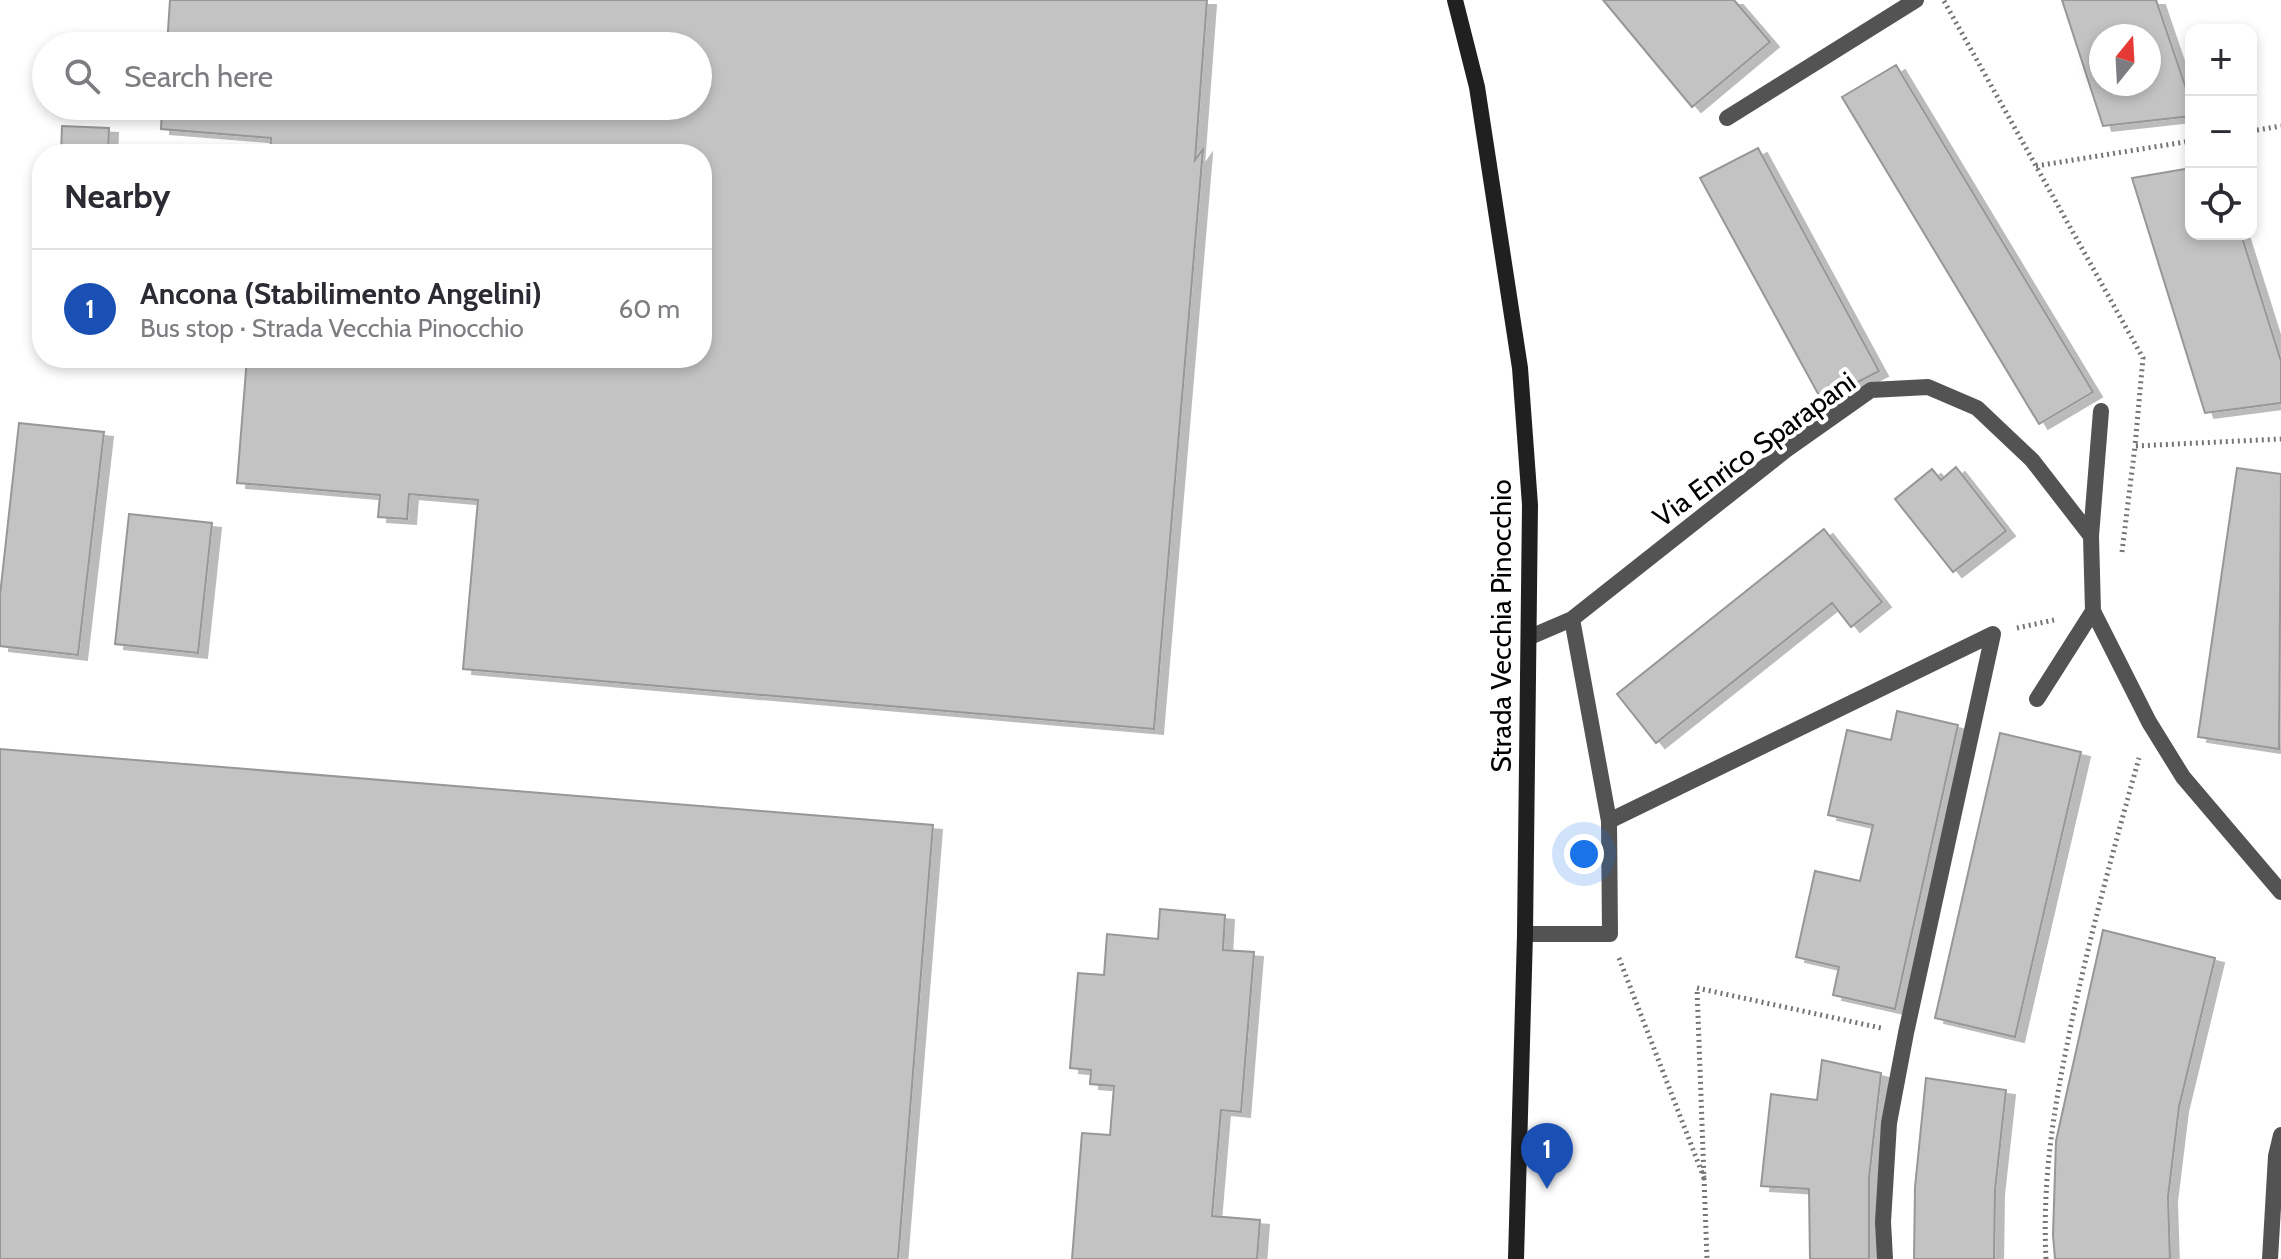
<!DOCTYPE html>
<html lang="en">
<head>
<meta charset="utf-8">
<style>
  :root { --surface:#fff; --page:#f7f7f7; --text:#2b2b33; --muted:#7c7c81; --line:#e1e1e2; --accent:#111827 }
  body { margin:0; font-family:Cabin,sans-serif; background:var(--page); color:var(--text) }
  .controls { position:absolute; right:24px; top:24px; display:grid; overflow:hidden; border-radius:16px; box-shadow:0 4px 12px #0003 }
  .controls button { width:72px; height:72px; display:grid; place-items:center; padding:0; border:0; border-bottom:2px solid var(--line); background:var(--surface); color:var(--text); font:40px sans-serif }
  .compass { position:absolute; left:2089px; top:24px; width:72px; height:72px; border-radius:50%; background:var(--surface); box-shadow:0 4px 12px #0003; rotate:18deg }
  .you { position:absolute; left:1584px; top:854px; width:28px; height:28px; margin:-20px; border:6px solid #fff; border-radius:50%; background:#1a73e8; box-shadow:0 0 0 12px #1a73e833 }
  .badge { display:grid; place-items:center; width:52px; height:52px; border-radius:50%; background:var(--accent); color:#fff; font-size:26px; font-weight:700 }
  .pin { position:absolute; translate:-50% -66px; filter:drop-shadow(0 2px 4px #0008) }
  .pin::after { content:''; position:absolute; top:42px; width:28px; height:24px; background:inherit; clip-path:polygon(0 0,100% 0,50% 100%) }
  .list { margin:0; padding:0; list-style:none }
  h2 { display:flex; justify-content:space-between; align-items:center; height:104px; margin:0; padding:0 32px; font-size:34px }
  h2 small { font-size:26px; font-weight:400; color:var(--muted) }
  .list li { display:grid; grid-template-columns:52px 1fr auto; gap:24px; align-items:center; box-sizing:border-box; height:120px; padding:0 32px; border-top:2px solid var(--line) }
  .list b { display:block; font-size:30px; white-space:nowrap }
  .list p { margin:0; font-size:26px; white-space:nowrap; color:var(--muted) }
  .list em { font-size:26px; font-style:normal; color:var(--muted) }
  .icon { flex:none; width:44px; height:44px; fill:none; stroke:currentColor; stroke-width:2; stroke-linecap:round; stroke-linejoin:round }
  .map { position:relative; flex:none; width:2281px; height:1259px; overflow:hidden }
  .search { position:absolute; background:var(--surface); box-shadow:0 4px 12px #0003; left:32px; top:32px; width:680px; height:88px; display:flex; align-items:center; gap:20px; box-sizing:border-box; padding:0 28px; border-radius:44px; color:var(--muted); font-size:30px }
  .panel { position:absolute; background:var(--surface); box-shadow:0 4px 12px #0003; left:32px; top:144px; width:680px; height:224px; border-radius:32px }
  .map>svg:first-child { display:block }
</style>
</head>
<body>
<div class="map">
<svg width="2281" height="1259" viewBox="0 0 2281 1259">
  <defs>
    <filter id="shadow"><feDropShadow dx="9" dy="5" stdDeviation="0" flood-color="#0004"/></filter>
  </defs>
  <rect width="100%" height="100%" fill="#fff"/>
  <path fill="#c3c3c3" stroke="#979797" stroke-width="2" fill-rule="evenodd" filter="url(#shadow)" d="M 170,0 L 1207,0 L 1195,160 L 1203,149 L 1154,729 L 463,669 L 478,500 L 409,494 L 407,519 L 378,517 L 380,495 L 237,483 L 247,358 L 702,358 L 702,154 L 270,154 L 271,138 L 161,129 L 162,106 L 698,106 L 698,46 L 167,46 Z
    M 1603,0 L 1734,0 L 1770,42 L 1692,107 Z
    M 2062,0 L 2156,0 L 2191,103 L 2191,116 L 2103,126 ZM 2101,36 L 2149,36 L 2149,84 L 2101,84 Z
    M 1896,65 L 2093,392 L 2039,424 L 1842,97 Z
    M 62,126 L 109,128 L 108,154 L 61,154 Z
    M 1758,148 L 1879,371 L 1822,401 L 1700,178 Z
    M 2191,168 L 2191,234 L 2241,234 L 2281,361 L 2281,403 L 2205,413 L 2132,178 Z
    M 19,423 L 104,432 L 78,655 L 0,646 L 0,595 Z
    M 1956,467 L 2006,531 L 1953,572 L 1895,499 L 1932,469 L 1941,480 Z
    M 2237,468 L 2281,474 L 2279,749 L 2198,737 Z
    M 129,514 L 212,523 L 198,653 L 115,644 Z
    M 1824,529 L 1882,602 L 1851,627 L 1832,603 L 1656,743 L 1617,694 Z
    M 1897,711 L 1958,725 L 1895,1009 L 1833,995 L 1839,967 L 1796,957 L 1815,871 L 1860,881 L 1873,825 L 1828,815 L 1847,730 L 1891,740 Z
    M 2000,733 L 2081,752 L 2015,1037 L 1935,1018 Z
    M 0,749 L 933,825 L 898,1259 L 0,1259 Z
    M 1160,909 L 1225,915 L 1223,950 L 1254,952 L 1241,1112 L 1221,1110 L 1212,1216 L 1260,1220 L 1257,1259 L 1072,1259 L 1082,1133 L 1110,1135 L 1114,1086 L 1090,1084 L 1091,1070 L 1070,1068 L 1078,973 L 1104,975 L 1107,934 L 1158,939 Z
    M 2103,930 L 2215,958 L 2179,1107 L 2168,1197 L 2170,1259 L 2055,1259 L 2053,1235 L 2056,1141 Z
    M 1822,1060 L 1881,1073 L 1869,1178 L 1869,1259 L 1810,1259 L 1809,1189 L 1761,1186 L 1771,1094 L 1817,1100 Z
    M 1926,1078 L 2006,1090 L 1995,1190 L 1994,1259 L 1914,1259 L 1915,1187 Z"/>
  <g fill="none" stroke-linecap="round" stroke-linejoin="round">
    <path stroke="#757575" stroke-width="5" stroke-dasharray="2 4" stroke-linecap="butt" d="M 1944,1 L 2143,358 L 2135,446 L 2281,439
      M 2251,131 L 2281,126
      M 2036,166 L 2191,141
      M 2122,552 L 2135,446
      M 2017,628 L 2054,620
      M 1619,958 L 1704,1178 L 1697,988 L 1881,1028
      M 1704,1178 L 1707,1259
      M 2046,1259 C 2042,1178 2054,1108 2070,1030 C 2089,938 2114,848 2139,758"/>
    <path stroke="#535353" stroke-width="16" d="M 1727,118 L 1916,0
      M 2091,536 L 2101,411
      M 1572,619 L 1609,821
      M 1530,637 L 1572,619 L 1786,450 L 1871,390 L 1928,387 L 1977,408 L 2032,460 L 2091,536 L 2093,611 L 2149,722 L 2183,777 L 2281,892
      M 2037,699 L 2093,611
      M 1525,934 L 1610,934 L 1609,821 L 1993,634 L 1906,1033 L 1889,1123 L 1883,1222 L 1885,1259"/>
    <path stroke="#535353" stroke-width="16" d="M 2270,1259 L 2276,1156 L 2281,1135"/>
    <path stroke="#202020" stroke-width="16" d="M 1455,0 L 1477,87 L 1520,368 L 1530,505 L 1525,934 L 1516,1259"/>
  </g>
  <g text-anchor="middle" stroke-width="8" stroke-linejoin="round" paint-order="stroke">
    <g font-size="28" fill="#000" stroke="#fff">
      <text transform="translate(1754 449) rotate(-36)" y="10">Via Enrico Sparapani</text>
      <text transform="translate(1501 626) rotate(-90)" y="10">Strada Vecchia Pinocchio</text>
    </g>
  </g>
</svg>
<div class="controls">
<button>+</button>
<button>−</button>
<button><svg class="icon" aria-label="locate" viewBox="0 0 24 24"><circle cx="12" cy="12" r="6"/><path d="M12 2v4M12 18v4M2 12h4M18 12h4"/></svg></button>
</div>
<svg class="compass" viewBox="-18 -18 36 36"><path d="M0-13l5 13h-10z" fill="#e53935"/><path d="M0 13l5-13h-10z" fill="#7c7c81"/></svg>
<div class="you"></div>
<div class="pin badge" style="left:1547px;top:1189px;background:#1a4fb4">1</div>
<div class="search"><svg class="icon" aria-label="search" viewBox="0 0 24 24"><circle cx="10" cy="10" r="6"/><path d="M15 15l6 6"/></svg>Search here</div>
<section class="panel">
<h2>Nearby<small></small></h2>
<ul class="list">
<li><span class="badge" style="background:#1a4fb4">1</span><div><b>Ancona (Stabilimento Angelini)</b><p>Bus stop · Strada Vecchia Pinocchio</p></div><em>60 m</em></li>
</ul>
</section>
</div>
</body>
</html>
